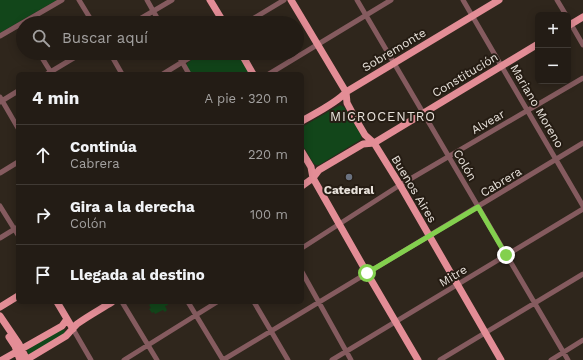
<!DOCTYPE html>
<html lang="es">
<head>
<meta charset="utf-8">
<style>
  :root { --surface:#231c15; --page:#2f2922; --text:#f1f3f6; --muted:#a3a1a0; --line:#403a34 }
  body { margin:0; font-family:"Work Sans",sans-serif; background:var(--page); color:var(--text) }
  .controls { position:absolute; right:12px; top:12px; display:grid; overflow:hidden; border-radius:6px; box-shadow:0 2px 10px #0003 }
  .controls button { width:36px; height:36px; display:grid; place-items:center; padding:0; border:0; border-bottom:1px solid var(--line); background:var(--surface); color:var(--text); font:20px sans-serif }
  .stop { position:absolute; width:12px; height:12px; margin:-9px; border:3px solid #83d04e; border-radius:50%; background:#fff }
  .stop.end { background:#83d04e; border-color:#fff; box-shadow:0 1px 4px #0008 }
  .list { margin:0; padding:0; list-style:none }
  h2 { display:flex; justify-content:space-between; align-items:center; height:52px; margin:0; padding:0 16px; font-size:17px }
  h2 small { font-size:13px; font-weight:400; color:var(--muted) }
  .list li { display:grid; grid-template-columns:26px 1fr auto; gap:12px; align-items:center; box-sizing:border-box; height:60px; padding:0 16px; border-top:1px solid var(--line) }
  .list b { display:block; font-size:15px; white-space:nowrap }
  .list p { margin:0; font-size:13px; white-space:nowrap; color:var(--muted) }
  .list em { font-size:13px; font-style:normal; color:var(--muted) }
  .icon { flex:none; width:22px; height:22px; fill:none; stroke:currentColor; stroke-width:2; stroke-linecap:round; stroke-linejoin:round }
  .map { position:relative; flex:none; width:583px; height:360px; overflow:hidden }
  .search { position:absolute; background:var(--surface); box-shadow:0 2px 10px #0003; left:16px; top:16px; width:288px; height:44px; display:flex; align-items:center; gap:10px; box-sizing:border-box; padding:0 14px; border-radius:22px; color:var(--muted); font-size:15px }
  .panel { position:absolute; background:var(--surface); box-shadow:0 2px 10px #0003; left:16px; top:72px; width:288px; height:232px; border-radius:6px }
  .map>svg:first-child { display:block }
</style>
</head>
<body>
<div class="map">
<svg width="583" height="360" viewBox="0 0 583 360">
  <rect width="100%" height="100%" fill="#2f261c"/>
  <path fill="#12461a" d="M 0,0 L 57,0 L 0,33 Z
    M 202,53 L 238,53 L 250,74 L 191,74 L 187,67 L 187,63 Z
    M 340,105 L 344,107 L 361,135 L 361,138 L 360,140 L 319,165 L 316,165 L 314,164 L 302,144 L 302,127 Z
    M 153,302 L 167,302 L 168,305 L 165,306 L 167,310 L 165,312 L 163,310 L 155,314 L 154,312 L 152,313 L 149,309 L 151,308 L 149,305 Z
    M 63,328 L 66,333 L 29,356 L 27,350 Z"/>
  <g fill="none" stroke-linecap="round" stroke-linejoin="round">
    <path stroke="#855b5f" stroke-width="5" d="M 79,0 L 93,23
      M 147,0 L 160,23
      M 357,0 L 568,360
      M 463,0 L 583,206
      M 557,0 L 566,15
      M 568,19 L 583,45
      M 133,23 L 172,0
      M 246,23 L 284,0
      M 0,36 L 62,0
      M 39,53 L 52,74
      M 110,53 L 122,74
      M 177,53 L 189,74
      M 47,74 L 82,53
      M 163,74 L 197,53
      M 269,74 L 391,0
      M 0,97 L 18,128
      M 0,102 L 18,91
      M 0,173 L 18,162
      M 0,206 L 18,235
      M 0,238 L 18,227
      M 302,248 L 400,185 L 583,78
      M 302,272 L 351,360
      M 122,302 L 157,360
      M 188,302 L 223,360 L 583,143
      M 254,302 L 288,360
      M 73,329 L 91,360
      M 124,360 L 217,302
      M 332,360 L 583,209
      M 440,360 L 583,274
      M 551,360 L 583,340"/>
    <path stroke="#e38d96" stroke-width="7" d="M 210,0 L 224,23
      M 291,0 L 346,92 L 347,103 L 355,118 L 365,135 L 374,143 L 400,185 L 501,360
      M 568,26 L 583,17
      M 241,53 L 253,74
      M 302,121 C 314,114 338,102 346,92 L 499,0
      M 302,152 L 311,167 L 313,178 L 367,273 L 418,360
      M 302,186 L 313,178 L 319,170 L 363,144 L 374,143 L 538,44
      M 57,302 L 73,329
      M 0,307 L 18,296
      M 0,316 L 19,344 L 27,360
      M 9,337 L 15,346 L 20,360
      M 2,360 L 62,326 L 67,319
      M 26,360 L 66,336 C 70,332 73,328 77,324 C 88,316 101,309 112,302"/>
  </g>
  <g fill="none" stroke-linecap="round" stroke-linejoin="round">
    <path stroke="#83d04e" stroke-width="5" d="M 367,273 L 478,207 L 506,255"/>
  </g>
  <circle fill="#6b7280" stroke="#251c13" stroke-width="1.5" cx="349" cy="177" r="4"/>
  <g text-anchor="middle" stroke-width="4" stroke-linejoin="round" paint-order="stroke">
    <g font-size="12" fill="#e8e2db" stroke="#251c13">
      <text transform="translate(394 50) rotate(-31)" y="4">Sobremonte</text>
      <text transform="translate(465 75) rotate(-31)" y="4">Constitución</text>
      <text transform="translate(537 106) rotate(60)" y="4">Mariano Moreno</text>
      <text transform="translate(488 122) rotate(-30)" y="4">Alvear</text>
      <text transform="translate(465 165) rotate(60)" y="4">Colón</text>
      <text transform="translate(501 182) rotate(-31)" y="4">Cabrera</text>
      <text transform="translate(414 189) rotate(59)" y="4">Buenos Aires</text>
      <text transform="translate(453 276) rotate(-31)" y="4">Mitre</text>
    </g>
    <g font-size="12" font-weight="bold" fill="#e8e2db" stroke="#251c13">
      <text x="349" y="194">Catedral</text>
    </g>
    <g font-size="13" letter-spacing="1" fill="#e8e2db" stroke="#251c13">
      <text x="383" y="121">MICROCENTRO</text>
    </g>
  </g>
</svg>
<div class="controls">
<button>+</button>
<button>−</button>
</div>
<div class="stop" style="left:367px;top:273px"></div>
<div class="stop end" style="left:506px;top:255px"></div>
<div class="search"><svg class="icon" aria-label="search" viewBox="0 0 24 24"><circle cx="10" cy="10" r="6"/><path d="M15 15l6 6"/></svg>Buscar aquí</div>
<section class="panel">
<h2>4 min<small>A pie · 320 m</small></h2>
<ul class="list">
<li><svg class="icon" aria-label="ahead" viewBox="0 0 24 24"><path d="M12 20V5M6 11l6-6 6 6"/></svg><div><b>Continúa</b><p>Cabrera</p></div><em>220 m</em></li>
<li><svg class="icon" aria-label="right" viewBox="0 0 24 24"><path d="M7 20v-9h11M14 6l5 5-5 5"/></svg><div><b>Gira a la derecha</b><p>Colón</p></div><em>100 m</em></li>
<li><svg class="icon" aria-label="arrive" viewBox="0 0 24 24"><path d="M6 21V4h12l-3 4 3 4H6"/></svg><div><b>Llegada al destino</b></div></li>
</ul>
</section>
</div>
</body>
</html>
